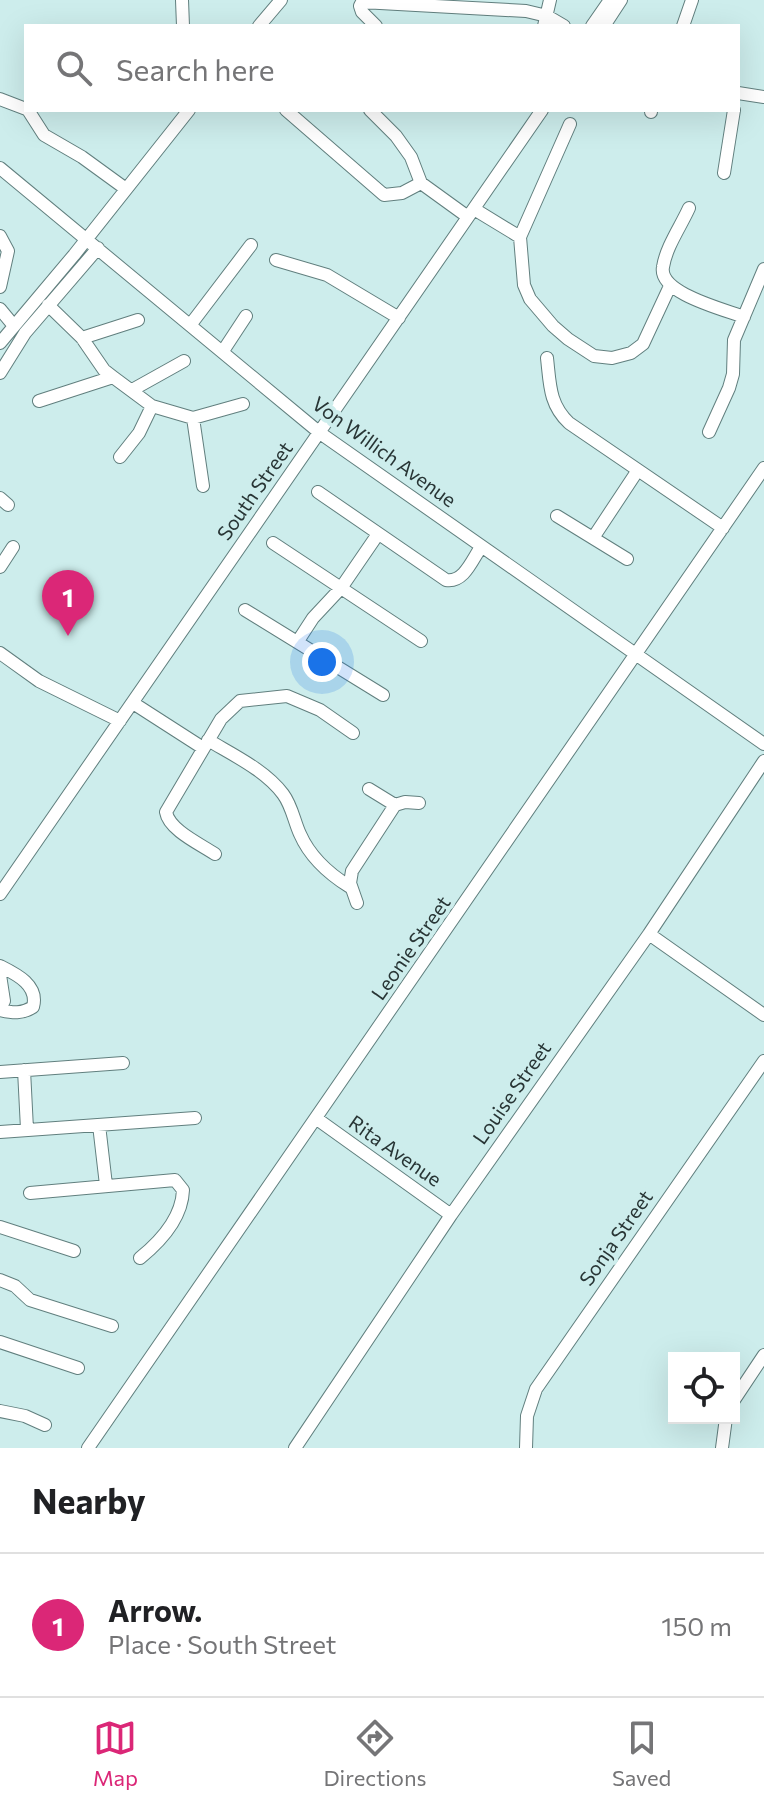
<!DOCTYPE html>
<html lang="en">
<head>
<meta charset="utf-8">
<style>
  :root { --surface:#fff; --page:#f6f6f6; --text:#202124; --muted:#757577; --line:#e0e0e0; --accent:#db2777 }
  body { margin:0; font-family:Commissioner,sans-serif; background:var(--page); color:var(--text) }
  .controls { position:absolute; right:24px; bottom:24px; display:grid; overflow:hidden; border-radius:0px; box-shadow:0 8px 32px #0002 }
  .controls button { width:72px; height:72px; display:grid; place-items:center; padding:0; border:0; border-bottom:2px solid var(--line); background:var(--surface); color:var(--text); font:40px sans-serif }
  .you { position:absolute; left:322px; top:662px; width:28px; height:28px; margin:-20px; border:6px solid #fff; border-radius:50%; background:#1a73e8; box-shadow:0 0 0 12px #1a73e833 }
  .badge { display:grid; place-items:center; width:52px; height:52px; border-radius:50%; background:var(--accent); color:#fff; font-size:26px; font-weight:700 }
  .pin { position:absolute; translate:-50% -66px; filter:drop-shadow(0 2px 4px #0008) }
  .pin::after { content:''; position:absolute; top:42px; width:28px; height:24px; background:inherit; clip-path:polygon(0 0,100% 0,50% 100%) }
  .list { margin:0; padding:0; list-style:none }
  h2 { display:flex; justify-content:space-between; align-items:center; height:104px; margin:0; padding:0 32px; font-size:34px }
  h2 small { font-size:26px; font-weight:400; color:var(--muted) }
  .list li { display:grid; grid-template-columns:52px 1fr auto; gap:24px; align-items:center; box-sizing:border-box; height:144px; padding:0 32px; border-top:2px solid var(--line) }
  .list b { display:block; font-size:30px; white-space:nowrap }
  .list p { margin:0; font-size:26px; white-space:nowrap; color:var(--muted) }
  .list em { font-size:26px; font-style:normal; color:var(--muted) }
  .icon { flex:none; width:44px; height:44px; fill:none; stroke:currentColor; stroke-width:2; stroke-linecap:round; stroke-linejoin:round }
  .map { position:relative; flex:none; width:764px; height:1448px; overflow:hidden }
  .search { position:absolute; background:var(--surface); box-shadow:0 8px 32px #0002; left:24px; right:24px; top:24px; height:88px; display:flex; align-items:center; gap:20px; box-sizing:border-box; padding:0 28px; border-radius:0px; color:var(--muted); font-size:30px }
  .sheet { height:248px; background:var(--surface) }
  nav { display:flex; justify-content:space-around; align-items:center; box-sizing:border-box; height:112px; border-top:2px solid var(--line); background:var(--surface); font-size:22px; color:var(--muted) }
  nav a { display:grid; justify-items:center; gap:4px }
  nav .on { color:var(--accent) }
  .map>svg:first-child { display:block }
</style>
</head>
<body>
<div class="map">
<svg width="764" height="1448" viewBox="0 0 764 1448">
  <rect width="100%" height="100%" fill="#cdedec"/>
  <g fill="none" stroke-linecap="round" stroke-linejoin="round">
    <g stroke="#617f7e" stroke-width="14">
      <path id="minor" d="M 182,0 L 183,26
        M 259,26 L 281,0
        M 376,26 L 362,12 L 360,6 L 362,2 L 526,11 L 547,16 L 564,26
        M 544,26 L 550,0
        M 592,26 L 610,0
        M 604,26 L 621,0
        M 683,26 L 692,0
        M 738,93 L 764,97
        M 0,99 L 26,109
        M 28,110 L 44,135 L 82,157 L 126,189
        M 286,110 L 384,195 L 402,193 L 421,183
        M 370,110 L 396,136 L 411,157 L 421,183 L 468,217
        M 651,112 L 651,110
        M 570,124 L 520,237 L 524,285 L 530,299 L 553,326 L 568,339 L 594,356 L 612,358 L 631,353 L 643,344 L 670,286
        M 0,168 L 320,433 L 764,744
        M 724,173 L 734,110
        M 689,208 C 681,226 666,247 663,267 C 658,293 723,309 744,317
        M 474,209 L 520,237
        M 0,236 L 8,251 L 0,287
        M 276,260 L 327,275 L 399,318
        M 48,305 L 82,338 L 104,370 L 113,377 L 152,406 L 193,418 L 203,486
        M 0,309 L 14,326
        M 191,324 L 251,245
        M 82,338 L 138,320
        M 0,343 L 74,255 L 189,110
        M 223,351 L 246,316
        M 547,358 C 550,384 549,404 569,423 L 723,528
        M 0,373 L 25,333 L 98,248
        M 132,390 L 184,361
        M 39,401 L 113,377
        M 193,418 L 243,404
        M 709,432 L 729,388 L 733,374 L 734,340 L 764,269
        M 120,457 L 139,433 L 152,406
        M 318,492 L 446,580 C 464,583 472,560 481,547
        M 0,498 L 8,505
        M 557,516 L 627,559
        M 593,538 L 638,470
        M 273,543 L 421,641
        M 0,567 L 13,547
        M 245,610 L 383,695
        M 298,641 L 313,618 L 341,588 L 378,534
        M 0,653 L 39,681 L 120,721
        M 133,703 L 203,748
        M 208,740 C 233,755 265,770 283,794 C 292,806 294,821 300,834 C 310,857 329,874 350,887
        M 369,789 L 395,805
        M 215,854 C 200,844 169,830 166,812 L 221,719 L 240,701 L 287,696 L 320,710 L 353,733
        M 0,894 L 542,110
        M 357,903 L 350,883 L 352,871 L 395,805 L 405,802 L 419,803
        M 649,934 L 764,1015
        M 0,966 C 16,974 39,985 33,1007 C 22,1014 13,1013 0,1010
        M 0,975 L 4,1001 L 0,1008
        M 24,1070 L 27,1129
        M 0,1072 L 123,1063
        M 317,1119 L 451,1215
        M 99,1125 L 106,1185
        M 0,1132 L 195,1118
        M 30,1193 L 175,1180 L 183,1190 C 182,1218 161,1241 140,1258
        M 0,1227 L 74,1251
        M 0,1280 L 15,1286 L 30,1300 L 112,1326
        M 0,1342 L 78,1368
        M 734,1400 L 764,1355
        M 0,1411 L 25,1416 L 45,1425
        M 88,1448 L 764,468
        M 295,1448 L 451,1215 L 649,934 L 764,761
        M 526,1448 L 527,1416 L 536,1389 L 764,1061
        M 722,1448 L 726,1418"/>
    </g>
    <use href="#minor" stroke="#fff" stroke-width="12"/>
  </g>
  <g text-anchor="middle" stroke-width="8" stroke-linejoin="round" paint-order="stroke">
    <g font-size="20" fill="#283535" stroke="#cdedec">
      <text transform="translate(384 452) rotate(36)" y="7">Von Willich Avenue</text>
      <text transform="translate(255 491) rotate(-55)" y="7">South Street</text>
      <text transform="translate(411 948) rotate(-55)" y="7">Leonie Street</text>
      <text transform="translate(512 1093) rotate(-55)" y="7">Louise Street</text>
      <text transform="translate(395 1151) rotate(35)" y="7">Rita Avenue</text>
      <text transform="translate(616 1238) rotate(-55)" y="7">Sonja Street</text>
    </g>
  </g>
</svg>
<div class="controls">
<button><svg class="icon" aria-label="locate" viewBox="0 0 24 24"><circle cx="12" cy="12" r="6"/><path d="M12 2v4M12 18v4M2 12h4M18 12h4"/></svg></button>
</div>
<div class="you"></div>
<div class="pin badge" style="left:68px;top:636px">1</div>
<div class="search"><svg class="icon" aria-label="search" viewBox="0 0 24 24"><circle cx="10" cy="10" r="6"/><path d="M15 15l6 6"/></svg>Search here</div>
</div>
<section class="sheet">
<h2>Nearby<small></small></h2>
<ul class="list">
<li><span class="badge">1</span><div><b>Arrow.</b><p>Place · South Street</p></div><em>150 m</em></li>
</ul>
</section>
<nav>
<a class="on"><svg class="icon" aria-label="map" viewBox="0 0 24 24"><path d="M3 6l6-2 6 2 6-2v14l-6 2-6-2-6 2zM9 4v14M15 6v14"/></svg>Map</a>
<a><svg class="icon" aria-label="directions" viewBox="0 0 24 24"><path d="M12 3l9 9-9 9-9-9zM9 14v-3h6M13 9l2 2-2 2"/></svg>Directions</a>
<a><svg class="icon" aria-label="saved" viewBox="0 0 24 24"><path d="M7 4h10v16l-5-4-5 4z"/></svg>Saved</a>
</nav>
</body>
</html>
